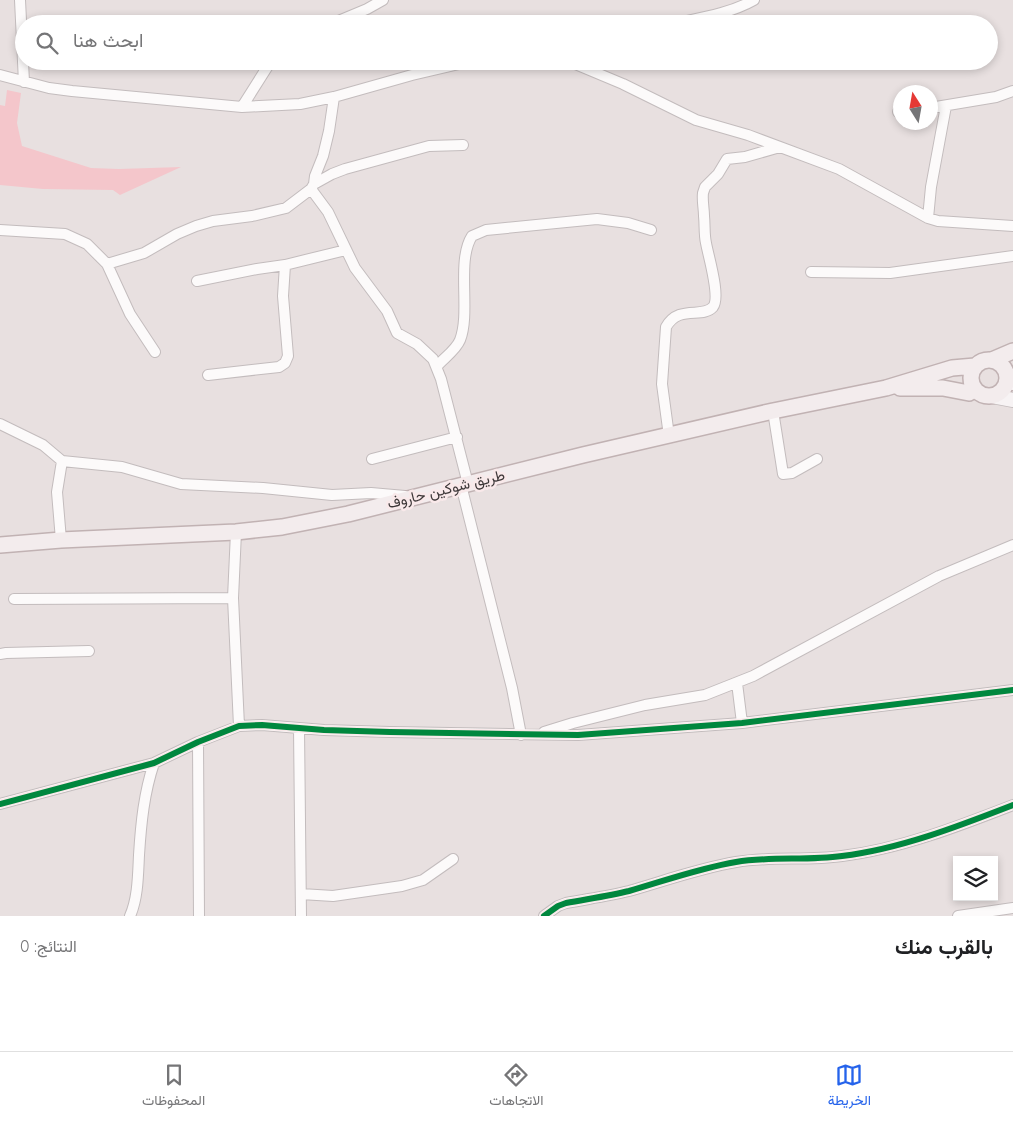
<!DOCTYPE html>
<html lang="ar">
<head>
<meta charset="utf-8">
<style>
  :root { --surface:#fff; --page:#f6f6f6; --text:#202124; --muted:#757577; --line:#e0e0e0; --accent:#2563eb }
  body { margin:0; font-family:Quicksand,Vazirmatn,sans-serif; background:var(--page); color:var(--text); direction:rtl }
  .controls { position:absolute; right:15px; bottom:15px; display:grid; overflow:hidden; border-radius:0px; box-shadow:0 2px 8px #0003 }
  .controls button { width:45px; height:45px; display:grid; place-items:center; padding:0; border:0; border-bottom:1px solid var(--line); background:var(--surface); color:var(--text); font:25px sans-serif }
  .compass { position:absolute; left:893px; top:85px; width:45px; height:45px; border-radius:50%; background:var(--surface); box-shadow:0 2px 8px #0003; rotate:349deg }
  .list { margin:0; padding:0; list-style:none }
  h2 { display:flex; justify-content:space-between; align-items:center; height:65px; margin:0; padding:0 20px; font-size:21px }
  h2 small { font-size:16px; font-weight:400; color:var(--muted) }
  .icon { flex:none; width:28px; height:28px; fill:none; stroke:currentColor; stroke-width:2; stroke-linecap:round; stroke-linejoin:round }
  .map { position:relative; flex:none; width:1013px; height:916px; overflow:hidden; direction:ltr }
  .search { position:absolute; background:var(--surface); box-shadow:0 2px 8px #0003; left:15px; right:15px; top:15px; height:55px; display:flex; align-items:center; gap:12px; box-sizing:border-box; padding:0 18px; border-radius:28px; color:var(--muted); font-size:19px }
  .sheet { height:135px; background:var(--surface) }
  nav { display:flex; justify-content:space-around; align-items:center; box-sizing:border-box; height:70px; border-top:1px solid var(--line); background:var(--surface); font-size:14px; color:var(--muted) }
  nav a { display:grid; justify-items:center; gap:2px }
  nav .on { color:var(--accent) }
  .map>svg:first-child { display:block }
</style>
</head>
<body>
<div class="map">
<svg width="1013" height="916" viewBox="0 0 1013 916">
  <rect width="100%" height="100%" fill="#e8e0e0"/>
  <path fill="#f4c6cb" d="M 7,90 L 21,93 L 17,123 L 22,146 L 91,168 L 119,169 L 181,167 L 120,195 L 113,190 L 43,189 L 0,185 L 0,105 L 5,106 Z"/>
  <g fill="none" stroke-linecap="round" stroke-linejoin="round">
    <g stroke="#c3bcbd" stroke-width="12">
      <path id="street" d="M 20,0 L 24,82
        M 331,24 L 367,9 L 383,0
        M 672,24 C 700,18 729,14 754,0
        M 568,61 L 623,84 L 696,120 L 748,135 L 839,169 L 928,218 L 938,221 L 1013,226
        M 0,75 L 49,88 L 72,91 L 242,107 L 300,104 L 334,97 L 412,75 L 472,61
        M 242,107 L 271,61
        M 930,108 L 996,97 L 1013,91
        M 898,112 L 900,112
        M 314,184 L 332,174 L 345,169 L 429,146 L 463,145
        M 311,189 L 328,212 L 355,268 L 387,311 L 397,333 L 417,344 L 433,359 L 441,379 L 468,484
        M 928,218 L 931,187 L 946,106
        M 0,230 L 65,234 L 87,244 L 107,264 L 144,253 L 177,234 L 196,226 L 213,221 L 252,216 L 286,208 L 311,189 L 314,184 L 315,176 L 323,156 L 329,131 L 334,97
        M 107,264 L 130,314 L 155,352
        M 811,272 L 890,273 L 1013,256
        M 197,281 L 257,269 L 285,265 L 346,250
        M 437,366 C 444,358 456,350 460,340 C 471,312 456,261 472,236 L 486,230 L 597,219 L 628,223 L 651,230
        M 208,375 L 279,367 L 285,363 L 288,356 L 283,296 L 285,265
        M 773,411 L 783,474 L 792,473 L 817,459
        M 0,424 L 43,445 L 62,461 L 57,492 L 61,540
        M 669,436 L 662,384 L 666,327 C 679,304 702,319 713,307 C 721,297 708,255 706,243 C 704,234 705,225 704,216 C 704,208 702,201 703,193 L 705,187 L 718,174 L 727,159 L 745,157 L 780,147
        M 372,459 L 457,437
        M 62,461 L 122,467 L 181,484 L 263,488 L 332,495 L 371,493 L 405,496
        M 461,485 L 512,688 L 521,735
        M 236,532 L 233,598 L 239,726
        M 14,599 L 233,598
        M 0,654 L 6,653 L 89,651
        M 737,683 L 742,723
        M 299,728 L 301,916
        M 544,732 L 573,723 L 645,705 L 705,695 L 753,676 L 939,576 L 1013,545
        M 198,742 L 199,916
        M 0,804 L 154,763 L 198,742 L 239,726 L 262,725 L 324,730 L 390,732 L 578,735 L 742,723 L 1013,690
        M 301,894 L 333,896 L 402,886 L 423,880 L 453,859
        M 130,916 C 138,898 138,875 139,855 C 141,823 144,793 154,763
        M 544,916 L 558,906 L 566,903 C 587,899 609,896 629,891 C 664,881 700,868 736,862 C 771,856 807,861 842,856 C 900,849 959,826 1013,805
        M 958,916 L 1013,908"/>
    </g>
    <g stroke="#c3bcbd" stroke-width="16">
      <path id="secondary" d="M 1007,378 L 1013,383
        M 992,396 L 1013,400"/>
    </g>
    <g stroke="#c1b2b3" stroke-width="18">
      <path id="primary" d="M 992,360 L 1013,351
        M971 378a18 18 0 1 1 36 0a18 18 0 1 1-36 0Z
        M 900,388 L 943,388 L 969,393 L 975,389
        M 0,545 L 61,540 L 236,532 L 282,527 L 348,514 L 583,455 L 773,411 L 886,388 L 952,368 L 975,366"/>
    </g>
    <use href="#street" stroke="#fcfafa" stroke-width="10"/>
    <use href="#secondary" stroke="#f7f3f4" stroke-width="14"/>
    <use href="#primary" stroke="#f3eced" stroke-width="15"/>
    <g stroke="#f9e9ea" stroke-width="9">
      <path id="cycleway" d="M 0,804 L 154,763 L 198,742 L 239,726 L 262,725 L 324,730 L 390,732 L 578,735 L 742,723 L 1013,690
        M 544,916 L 558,906 L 566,903 C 587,899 609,896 629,891 C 664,881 700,868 736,862 C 771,856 807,861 842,856 C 900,849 959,826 1013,805"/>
    </g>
    <use href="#cycleway" stroke="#00873e" stroke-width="6"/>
  </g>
  <g text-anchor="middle" stroke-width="5" stroke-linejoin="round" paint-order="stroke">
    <g font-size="15" fill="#3e3839" stroke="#f9e9ea">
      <text transform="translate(446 489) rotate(-14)" y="5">طريق شوكين حاروف</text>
    </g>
  </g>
</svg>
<div class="controls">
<button><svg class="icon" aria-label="layers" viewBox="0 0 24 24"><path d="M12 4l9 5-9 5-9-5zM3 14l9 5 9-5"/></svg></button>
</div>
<svg class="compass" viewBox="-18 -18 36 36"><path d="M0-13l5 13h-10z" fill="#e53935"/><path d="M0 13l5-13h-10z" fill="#757577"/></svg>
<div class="search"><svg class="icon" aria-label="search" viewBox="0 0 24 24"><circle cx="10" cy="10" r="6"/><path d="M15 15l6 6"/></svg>ابحث هنا</div>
</div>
<section class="sheet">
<h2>بالقرب منك<small>النتائج: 0</small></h2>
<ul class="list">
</ul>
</section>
<nav>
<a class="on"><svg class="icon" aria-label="map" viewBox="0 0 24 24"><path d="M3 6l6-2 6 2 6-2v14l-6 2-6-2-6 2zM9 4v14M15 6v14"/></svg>الخريطة</a>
<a><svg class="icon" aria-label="directions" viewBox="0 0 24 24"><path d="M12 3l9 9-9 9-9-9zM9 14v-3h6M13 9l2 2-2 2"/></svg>الاتجاهات</a>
<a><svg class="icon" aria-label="saved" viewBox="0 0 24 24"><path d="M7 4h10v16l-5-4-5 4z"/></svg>المحفوظات</a>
</nav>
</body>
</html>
